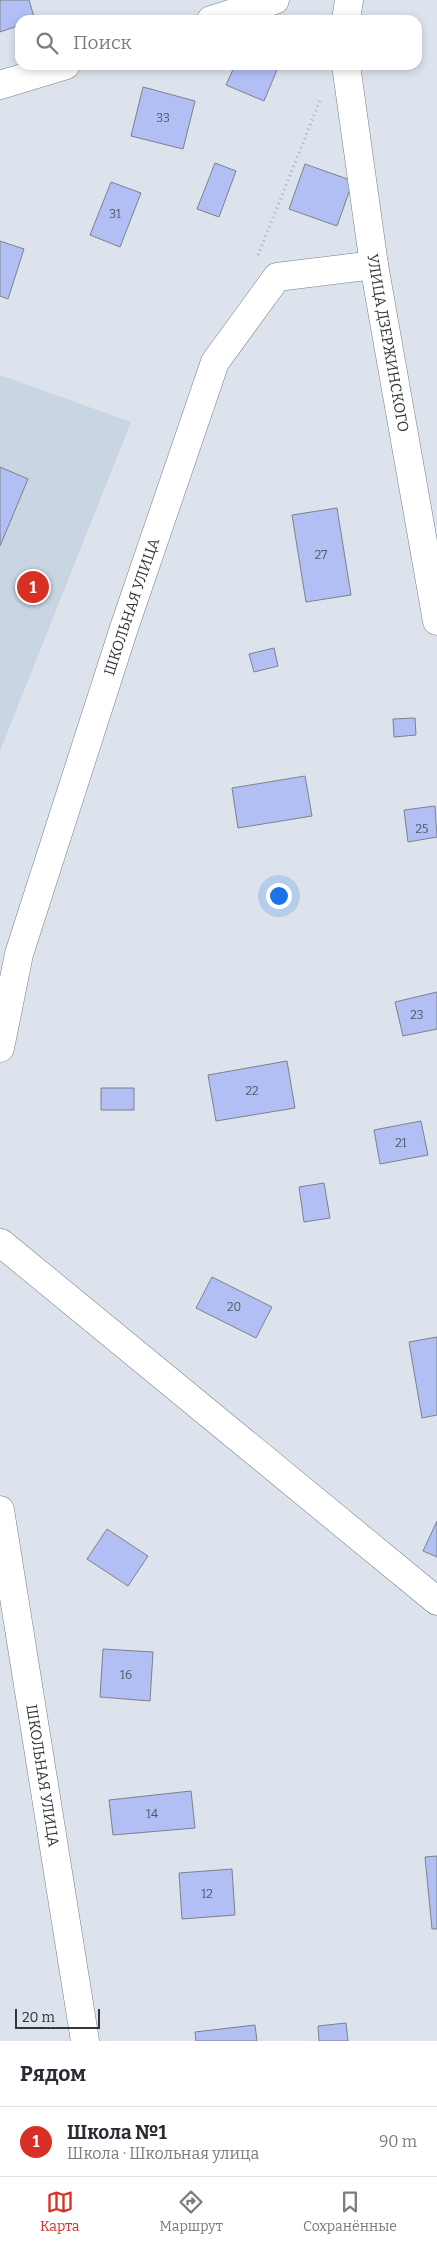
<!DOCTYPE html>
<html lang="ru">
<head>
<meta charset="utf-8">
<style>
  :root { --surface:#fff; --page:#f2f2f3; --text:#2b2b33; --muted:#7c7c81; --line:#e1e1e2; --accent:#d93025 }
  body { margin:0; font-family:Bitter,serif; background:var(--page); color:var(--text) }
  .scale { position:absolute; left:15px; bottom:12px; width:85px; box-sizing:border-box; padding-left:5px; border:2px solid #323539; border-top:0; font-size:14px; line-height:18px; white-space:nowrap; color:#323539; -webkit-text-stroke:4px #dce3ec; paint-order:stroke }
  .you { position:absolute; left:278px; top:895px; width:18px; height:18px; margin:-12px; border:4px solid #fff; border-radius:50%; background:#1a73e8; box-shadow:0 0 0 8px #1a73e833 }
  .badge { display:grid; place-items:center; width:32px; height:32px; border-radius:50%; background:var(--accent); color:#fff; font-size:16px; font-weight:700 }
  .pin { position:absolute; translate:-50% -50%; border:2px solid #fff; box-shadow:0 1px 5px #0006 }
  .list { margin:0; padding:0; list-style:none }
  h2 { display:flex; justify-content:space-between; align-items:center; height:65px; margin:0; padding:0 20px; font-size:21px }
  h2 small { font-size:16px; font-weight:400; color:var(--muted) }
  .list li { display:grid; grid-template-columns:32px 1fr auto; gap:15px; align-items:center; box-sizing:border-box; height:70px; padding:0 20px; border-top:1px solid var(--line) }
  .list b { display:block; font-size:19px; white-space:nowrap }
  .list p { margin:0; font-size:16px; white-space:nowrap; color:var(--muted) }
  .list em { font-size:16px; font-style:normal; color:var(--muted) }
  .icon { flex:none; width:28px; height:28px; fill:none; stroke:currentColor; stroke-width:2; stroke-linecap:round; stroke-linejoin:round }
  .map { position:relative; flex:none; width:437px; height:2041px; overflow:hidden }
  .search { position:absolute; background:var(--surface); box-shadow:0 2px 8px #0003; left:15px; right:15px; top:15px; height:55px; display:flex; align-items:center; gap:12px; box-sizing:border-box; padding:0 18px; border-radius:15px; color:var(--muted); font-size:19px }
  .sheet { height:135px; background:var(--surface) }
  nav { display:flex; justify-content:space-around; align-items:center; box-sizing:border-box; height:70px; border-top:1px solid var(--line); background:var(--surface); font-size:14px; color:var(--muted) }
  nav a { display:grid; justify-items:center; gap:2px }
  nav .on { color:var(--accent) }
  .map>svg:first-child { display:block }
</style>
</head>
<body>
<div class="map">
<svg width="437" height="2041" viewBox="0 0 437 2041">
  <rect width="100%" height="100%" fill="#dce3ec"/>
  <path fill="#c9d5e3" d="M 0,375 L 131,422 L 0,751 Z"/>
  <path fill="#b1bff5" stroke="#7e818a" d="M 0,0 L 29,0 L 35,20 L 20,20 L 20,25 L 0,32 Z
    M 235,65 L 279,65 L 264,101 L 226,85 Z
    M 143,87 L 195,101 L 183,149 L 131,136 Z
    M 215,163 L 236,171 L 219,217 L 197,209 Z
    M 305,164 L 353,181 L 337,226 L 289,209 Z
    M 111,182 L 141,193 L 120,247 L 90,235 Z
    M 0,241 L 24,249 L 8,299 L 0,296 Z
    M 0,467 L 28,479 L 0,546 Z
    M 337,508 L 351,595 L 306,602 L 292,515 Z
    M 274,648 L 278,666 L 254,672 L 249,654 Z
    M 415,718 L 416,735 L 394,737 L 393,719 Z
    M 305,776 L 312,816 L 238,828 L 232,788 Z
    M 435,806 L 437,837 L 408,842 L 404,810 Z
    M 437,992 L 437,1029 L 403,1036 L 395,1002 Z
    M 287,1061 L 295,1108 L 216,1121 L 208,1075 Z
    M 101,1088 L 134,1088 L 134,1110 L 101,1110 Z
    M 421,1121 L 428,1155 L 380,1164 L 374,1130 Z
    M 324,1183 L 330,1218 L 304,1222 L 299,1187 Z
    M 212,1277 L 272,1307 L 256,1338 L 196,1308 Z
    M 437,1337 L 437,1415 L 422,1418 L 409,1342 Z
    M 437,1521 L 437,1557 L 423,1551 Z
    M 107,1529 L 148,1556 L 128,1586 L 87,1559 Z
    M 103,1649 L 153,1652 L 150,1701 L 100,1697 Z
    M 191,1791 L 195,1828 L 113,1835 L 109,1800 Z
    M 437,1856 L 437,1929 L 432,1929 L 425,1857 Z
    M 232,1869 L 235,1915 L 182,1919 L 179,1873 Z
    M 346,2023 L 348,2041 L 319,2041 L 318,2026 Z
    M 255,2025 L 257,2041 L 196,2041 L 195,2032 Z"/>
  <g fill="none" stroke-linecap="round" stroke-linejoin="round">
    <g stroke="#777e85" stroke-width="29">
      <g id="minor">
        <path d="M 211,20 L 275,0"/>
        <path d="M 0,85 L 66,65"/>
        <path id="s1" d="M 0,1048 L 19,954 L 124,628 L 215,362 L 277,277 L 374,265"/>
        <path d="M 1,1243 L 437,1601"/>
        <path id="s2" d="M 0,1510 L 85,2041"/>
      </g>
    </g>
    <g stroke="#777e85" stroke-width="29">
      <g id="tertiary">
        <path d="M 346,20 L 349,0"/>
        <path id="s3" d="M 346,65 L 374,265 L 437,621"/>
      </g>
    </g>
    <path stroke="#a8aeb6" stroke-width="3" stroke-dasharray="1 4" stroke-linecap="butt" d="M 258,255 L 321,98"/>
    <use href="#minor" stroke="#fff" stroke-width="28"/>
    <use href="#tertiary" stroke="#fff" stroke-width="28"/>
  </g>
  <g text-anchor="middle" stroke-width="4.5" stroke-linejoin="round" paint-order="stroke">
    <g font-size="12" fill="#525868">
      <text x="163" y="122">33</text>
      <text x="115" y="218">31</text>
      <text x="321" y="559">27</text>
      <text x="422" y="833">25</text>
      <text x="417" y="1019">23</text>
      <text x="252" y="1095">22</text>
      <text x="401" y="1147">21</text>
      <text x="234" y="1311">20</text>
      <text x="126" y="1679">16</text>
      <text x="152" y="1818">14</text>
      <text x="207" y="1898">12</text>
    </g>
    <g font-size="15" fill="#323539" stroke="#dce3ec">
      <text dy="5" stroke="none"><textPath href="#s3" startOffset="281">УЛИЦА ДЗЕРЖИНСКОГО</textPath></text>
      <text dy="5" stroke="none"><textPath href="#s1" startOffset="461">ШКОЛЬНАЯ УЛИЦА</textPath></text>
      <text dy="5" stroke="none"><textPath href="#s2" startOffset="269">ШКОЛЬНАЯ УЛИЦА</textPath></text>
    </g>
  </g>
</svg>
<div class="scale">20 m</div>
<div class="you"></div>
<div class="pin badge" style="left:33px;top:587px">1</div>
<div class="search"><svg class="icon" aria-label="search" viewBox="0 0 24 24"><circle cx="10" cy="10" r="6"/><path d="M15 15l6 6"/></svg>Поиск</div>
</div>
<section class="sheet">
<h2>Рядом<small></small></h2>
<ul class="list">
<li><span class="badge">1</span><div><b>Школа №1</b><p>Школа · Школьная улица</p></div><em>90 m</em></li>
</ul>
</section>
<nav>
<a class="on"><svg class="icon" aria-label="map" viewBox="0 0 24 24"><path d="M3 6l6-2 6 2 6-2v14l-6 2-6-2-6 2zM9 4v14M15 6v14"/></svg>Карта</a>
<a><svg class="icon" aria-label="directions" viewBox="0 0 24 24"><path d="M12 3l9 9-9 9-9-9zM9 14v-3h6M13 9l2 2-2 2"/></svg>Маршрут</a>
<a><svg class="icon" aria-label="saved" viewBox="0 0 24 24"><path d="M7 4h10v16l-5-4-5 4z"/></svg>Сохранённые</a>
</nav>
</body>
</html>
